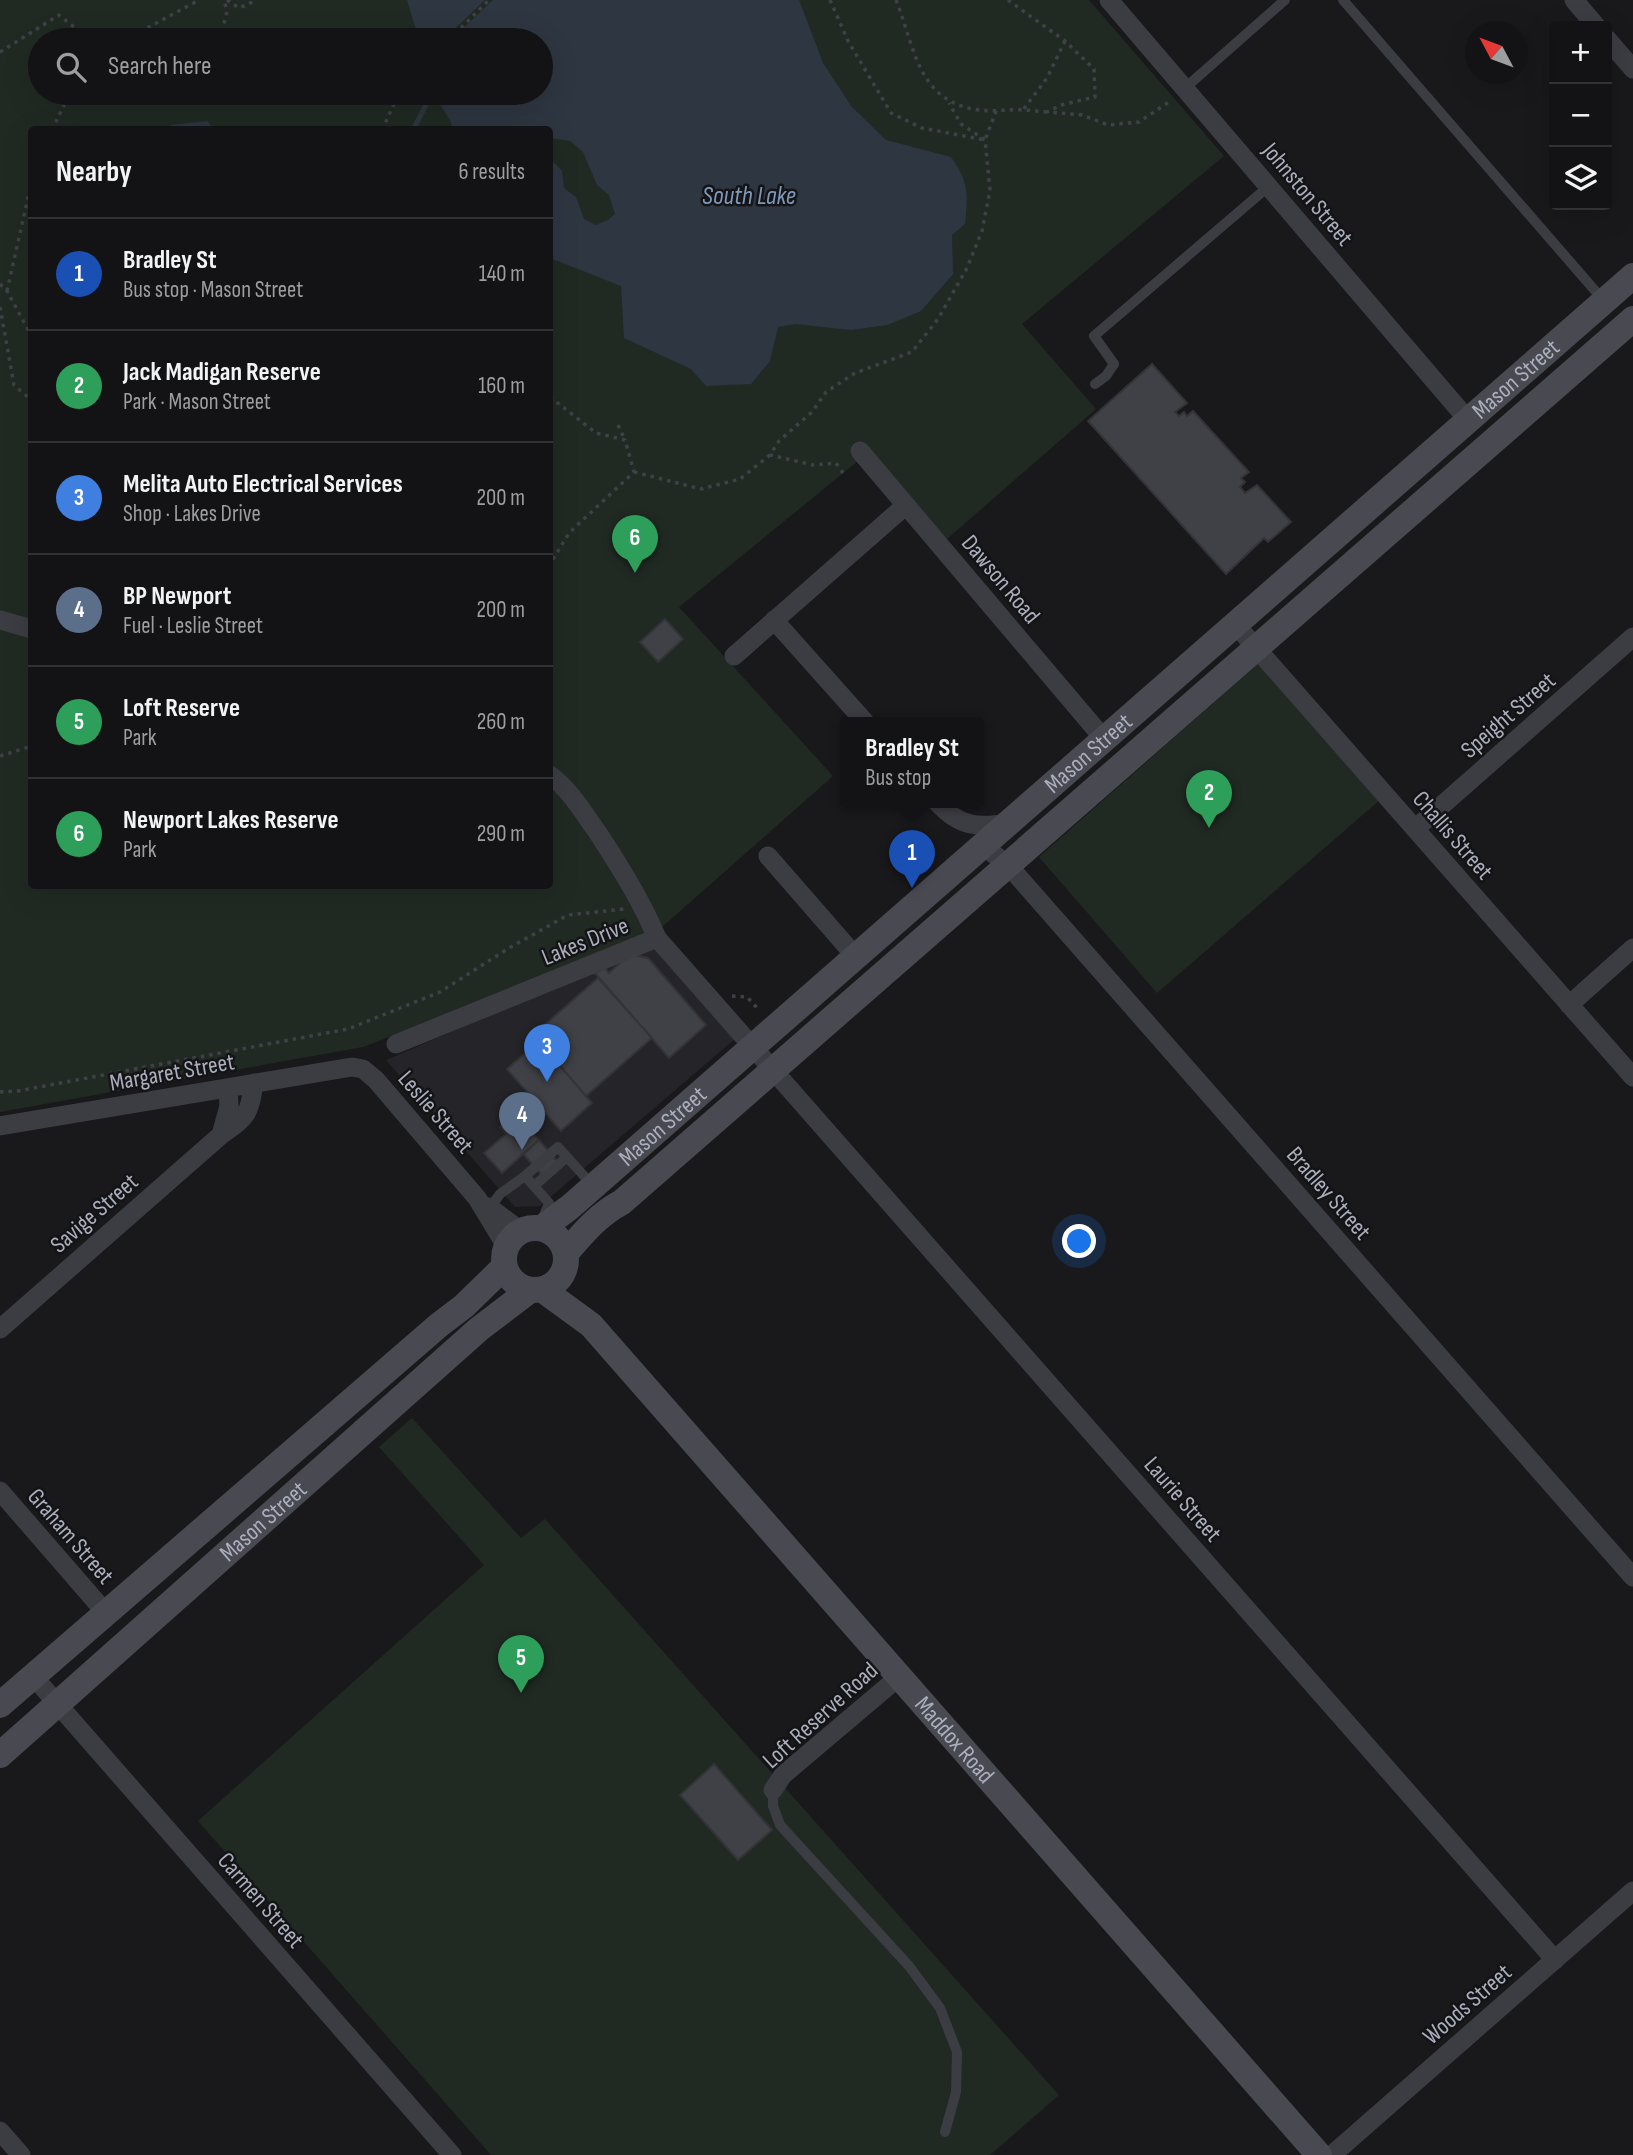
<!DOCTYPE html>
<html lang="en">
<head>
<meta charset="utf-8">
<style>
  :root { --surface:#131315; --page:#1c1c1e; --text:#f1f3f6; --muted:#9d9ea0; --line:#323234; --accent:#ffcf2e }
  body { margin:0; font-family:"Sofia Sans Condensed",sans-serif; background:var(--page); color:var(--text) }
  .controls { position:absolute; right:21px; top:21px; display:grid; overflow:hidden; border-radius:7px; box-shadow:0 7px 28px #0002 }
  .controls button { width:63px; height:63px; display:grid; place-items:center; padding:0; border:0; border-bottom:2px solid var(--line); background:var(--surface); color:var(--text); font:35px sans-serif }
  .compass { position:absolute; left:1465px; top:21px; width:63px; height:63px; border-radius:50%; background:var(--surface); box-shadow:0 7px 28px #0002; rotate:311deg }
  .you { position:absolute; left:1080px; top:1242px; width:24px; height:24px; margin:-18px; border:5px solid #fff; border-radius:50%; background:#1a73e8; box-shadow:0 0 0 10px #1a73e833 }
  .badge { display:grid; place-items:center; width:46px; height:46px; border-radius:50%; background:var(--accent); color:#fff; font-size:23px; font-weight:700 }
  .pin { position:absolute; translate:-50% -58px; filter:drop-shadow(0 2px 4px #0008) }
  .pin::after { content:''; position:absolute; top:37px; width:24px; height:21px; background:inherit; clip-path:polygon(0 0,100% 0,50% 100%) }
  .popup { position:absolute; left:840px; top:717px; width:144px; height:91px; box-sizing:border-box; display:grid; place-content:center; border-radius:7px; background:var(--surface); filter:drop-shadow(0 2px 5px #0005); font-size:23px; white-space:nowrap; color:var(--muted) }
  .popup b { font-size:26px; color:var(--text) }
  .popup::after { content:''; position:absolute; left:50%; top:100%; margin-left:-14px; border:14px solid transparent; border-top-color:var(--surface) }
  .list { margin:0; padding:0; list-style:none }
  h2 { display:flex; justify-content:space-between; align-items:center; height:91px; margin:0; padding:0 28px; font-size:30px }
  h2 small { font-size:23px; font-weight:400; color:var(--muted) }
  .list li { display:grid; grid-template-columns:46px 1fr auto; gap:21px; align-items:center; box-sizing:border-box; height:112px; padding:0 28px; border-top:2px solid var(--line) }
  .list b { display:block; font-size:26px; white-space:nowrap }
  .list p { margin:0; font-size:23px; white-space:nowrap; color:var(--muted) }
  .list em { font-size:23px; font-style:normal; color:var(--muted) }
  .icon { flex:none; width:38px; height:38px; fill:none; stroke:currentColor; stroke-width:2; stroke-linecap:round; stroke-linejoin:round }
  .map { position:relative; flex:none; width:1633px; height:2155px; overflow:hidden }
  .search { position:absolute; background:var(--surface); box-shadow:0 7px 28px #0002; left:28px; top:28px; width:525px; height:77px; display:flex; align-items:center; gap:18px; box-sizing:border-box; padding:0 24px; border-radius:38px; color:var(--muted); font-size:26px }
  .panel { position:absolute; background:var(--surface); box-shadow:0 7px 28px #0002; left:28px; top:126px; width:525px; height:763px; border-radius:7px }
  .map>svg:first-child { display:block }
</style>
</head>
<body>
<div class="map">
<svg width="1633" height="2155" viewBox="0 0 1633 2155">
  <rect width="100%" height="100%" fill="#19191c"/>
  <path fill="#252529" d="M 653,945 L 736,1038 L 540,1206 L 515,1207 L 386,1060 Z"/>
  <path fill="#202a23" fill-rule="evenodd" d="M 0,0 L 1089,0 L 1224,156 L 1022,324 L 1096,409 L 947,539 L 869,452 L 679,607 L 833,776 L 653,935 L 363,1047 L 0,1112 ZM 40,40 L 541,40 L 541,93 L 40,93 ZM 32,130 L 550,130 L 550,886 L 32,886 Z
    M 1262,660 L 1381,799 L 1157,993 L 1039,857 Z
    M 412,1418 L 521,1538 L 545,1519 L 1059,2095 L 990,2155 L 491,2155 L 198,1821 L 484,1565 L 379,1447 Z"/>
  <path fill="#2e3641" d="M 407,0 L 485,0 L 443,40 L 419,40 Z
    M 493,0 L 799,0 L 823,63 L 851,106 L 886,140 L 951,157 C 969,182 968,195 965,224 L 952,235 L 953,274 L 921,311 L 887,325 L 851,330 L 795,324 L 778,327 L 770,361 L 751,384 L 706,386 L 691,369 L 624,338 L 621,286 L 550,258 L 550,158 L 562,171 L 564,188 L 576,197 L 584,219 L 596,225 L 608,220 L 615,214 L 609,195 L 597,185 L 583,152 L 570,141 L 550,138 L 550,130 L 452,129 L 451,122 L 433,93 L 541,93 L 541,40 L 451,40 Z
    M 208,121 L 213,129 L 167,129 L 171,125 Z"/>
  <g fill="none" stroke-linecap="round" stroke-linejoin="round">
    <path stroke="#2e3641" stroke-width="5" d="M 413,130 L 432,93"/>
  </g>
  <path fill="#404146" stroke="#333338" stroke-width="2" d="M 1152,364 L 1187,403 L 1175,412 L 1179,416 L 1184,412 L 1187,416 L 1193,411 L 1249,472 L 1241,478 L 1245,482 L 1240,487 L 1245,493 L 1257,485 L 1291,522 L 1268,542 L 1264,538 L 1226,574 L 1088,421 Z
    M 665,619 L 683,639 L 658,662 L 640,642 Z
    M 634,955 L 648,958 L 706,1025 L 669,1058 L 595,973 L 605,968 L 609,973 L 621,962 Z
    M 598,978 L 652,1038 L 586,1096 L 533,1035 Z
    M 539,1041 L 592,1103 L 561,1131 L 507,1069 Z
    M 514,1113 L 539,1140 L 502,1173 L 484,1153 L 506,1134 L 500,1127 Z
    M 539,1140 L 561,1166 L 546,1179 L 523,1154 Z
    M 714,1764 L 772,1830 L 738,1860 L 680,1795 Z"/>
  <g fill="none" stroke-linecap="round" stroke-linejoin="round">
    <path stroke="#404148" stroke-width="3.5" stroke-dasharray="3.5 5" stroke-linecap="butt" d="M 227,0 L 239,8 L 257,0
      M 830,0 L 848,41 L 891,113 L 922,128 L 985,140 L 997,109
      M 896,0 C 915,47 917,102 979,110 C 993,112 1008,109 1023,110
      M 1008,0 L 1065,41 L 1094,69 L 1095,97 L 1061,105 L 1047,112 L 1082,115 L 1108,125 L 1139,122 L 1172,100
      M 125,40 L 199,0
      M 220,40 L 227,11 L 224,0
      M 449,40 L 489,0
      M 0,52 L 59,15 L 88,38 L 111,40
      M 1047,112 L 1023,110 L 1047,78 L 1065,41
      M 52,130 L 65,103 L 84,93
      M 382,130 L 399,93
      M 0,284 L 7,291 L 32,337
      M 7,291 L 32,180
      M 0,307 L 14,385 L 32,401
      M 550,397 L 596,433 L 625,440 L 634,472 L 569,533 L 550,564
      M 618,425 L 625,440
      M 634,472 L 701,489 L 740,479 L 770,455
      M 843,473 L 836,463 L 813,465 L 770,455 L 779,441 L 812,412 L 826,392 L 855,373 L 912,352 L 938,319 L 967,268 L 982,231 L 990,190 L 985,140 L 961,124 L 949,103
      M 0,756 L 32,746
      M 732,996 L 747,997 L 759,1010
      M 0,1092 L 18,1091 L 348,1029 L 440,992 L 509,948 L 568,915 L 624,909"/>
    <path stroke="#3c3c43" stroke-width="10" d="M 1343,0 L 1604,301
      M 1185,88 L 1285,0
      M 1095,384 L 1106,376 L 1114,364 L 1094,336 L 1269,186
      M 525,1176 L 549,1203 L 543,1218
      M 534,1186 L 567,1157
      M 489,1209 L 500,1194 L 525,1176 L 558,1147 L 593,1186
      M 773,1790 L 773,1806 L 780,1825 L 909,1966 L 940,2008 L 957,2052 L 956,2092 L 945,2132"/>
    <path stroke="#3c3c43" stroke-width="19" d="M 1109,0 L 1468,420
      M 1574,0 L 1596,26
      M 1607,39 L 1633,69
      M 860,451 L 1104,739
      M 0,620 L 32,629
      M 774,620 L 865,722
      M 1236,625 L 1633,1077
      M 734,656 L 906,505
      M 550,775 C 570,790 583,812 598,833 C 620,867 641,900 657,938
      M 937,802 C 959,827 978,828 1008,823
      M 1415,829 L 1633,637
      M 983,846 L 1008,865 L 1633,1577
      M 768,856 L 856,957
      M 1569,1005 L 1633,948
      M 396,1044 L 657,938 L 1555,1960
      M 0,1126 L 352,1067 L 363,1069 L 376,1080 L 477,1198 L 506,1246
      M 221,1135 L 229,1106 L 228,1088
      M 489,1207 L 521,1231
      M 0,1329 L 221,1135 C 248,1116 249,1115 254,1083
      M 0,1491 L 105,1612
      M 33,1676 L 452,2155
      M 773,1790 L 783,1775 L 900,1676
      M 0,2131 L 21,2155
      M 1332,2155 L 1633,1891"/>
    <g stroke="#484951" stroke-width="26">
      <circle cx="535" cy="1259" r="31"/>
      <path id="s1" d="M 542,1228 L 570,1207 L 1633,276"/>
      <path d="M 566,1253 C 583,1233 598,1215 622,1202 L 1633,319"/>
      <path id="s2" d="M 543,1290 L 591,1325 L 1319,2155"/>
      <path d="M 0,1705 L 439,1325 L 464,1306 L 504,1267"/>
      <path id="s3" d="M 0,1755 L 479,1329 L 529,1291"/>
    </g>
  </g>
  <g text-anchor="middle" stroke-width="5" stroke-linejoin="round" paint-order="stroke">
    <g font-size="24" fill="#abaebc" stroke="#141417">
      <text transform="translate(1308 194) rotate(50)" y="8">Johnston Street</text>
      <text dy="8" stroke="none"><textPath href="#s1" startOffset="1292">Mason Street</textPath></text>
      <text transform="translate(1001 579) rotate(50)" y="8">Dawson Road</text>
      <text transform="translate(1508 715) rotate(-41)" y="8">Speight Street</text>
      <text dy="8" stroke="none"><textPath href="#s1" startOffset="724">Mason Street</textPath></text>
      <text transform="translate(1453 835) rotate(49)" y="8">Challis Street</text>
      <text transform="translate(585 941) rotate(-22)" y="8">Lakes Drive</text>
      <text transform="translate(172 1072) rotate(-10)" y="8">Margaret Street</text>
      <text transform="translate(436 1112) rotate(49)" y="8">Leslie Street</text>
      <text dy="8" stroke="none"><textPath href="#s1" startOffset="158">Mason Street</textPath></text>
      <text transform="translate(1329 1193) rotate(49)" y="8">Bradley Street</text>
      <text transform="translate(94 1213) rotate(-41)" y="8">Savige Street</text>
      <text transform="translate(1183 1499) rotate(49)" y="8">Laurie Street</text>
      <text dy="8" stroke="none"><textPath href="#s3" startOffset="352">Mason Street</textPath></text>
      <text transform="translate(71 1536) rotate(49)" y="8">Graham Street</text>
      <text transform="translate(820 1715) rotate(-42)" y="8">Loft Reserve Road</text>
      <text dy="8" stroke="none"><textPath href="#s2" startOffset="611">Maddox Road</textPath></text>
      <text transform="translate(261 1900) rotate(49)" y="8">Carmen Street</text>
      <text transform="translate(1467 2004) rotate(-41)" y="8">Woods Street</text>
    </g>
    <g font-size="26" font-style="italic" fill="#7f98b9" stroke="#141417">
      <text x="749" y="204">South Lake</text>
    </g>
  </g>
</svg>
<div class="controls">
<button>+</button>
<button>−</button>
<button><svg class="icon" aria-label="layers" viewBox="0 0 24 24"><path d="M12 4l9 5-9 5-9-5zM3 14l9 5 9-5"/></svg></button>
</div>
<svg class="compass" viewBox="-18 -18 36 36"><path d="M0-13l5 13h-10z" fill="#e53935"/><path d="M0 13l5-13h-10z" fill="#9d9ea0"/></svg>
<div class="you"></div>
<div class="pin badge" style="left:912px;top:888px;background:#1a4fb4">1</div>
<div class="popup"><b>Bradley St</b>Bus stop</div>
<div class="pin badge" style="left:1209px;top:828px;background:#2e9e5b">2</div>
<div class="pin badge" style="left:547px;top:1082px;background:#3f7fe0">3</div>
<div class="pin badge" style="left:522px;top:1150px;background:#5c6f8a">4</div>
<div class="pin badge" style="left:521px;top:1693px;background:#2e9e5b">5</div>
<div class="pin badge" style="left:635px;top:573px;background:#2e9e5b">6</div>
<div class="search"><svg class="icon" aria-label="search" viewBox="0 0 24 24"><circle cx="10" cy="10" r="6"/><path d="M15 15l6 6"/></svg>Search here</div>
<section class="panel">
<h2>Nearby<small>6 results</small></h2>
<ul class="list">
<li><span class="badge" style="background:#1a4fb4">1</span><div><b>Bradley St</b><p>Bus stop · Mason Street</p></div><em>140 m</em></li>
<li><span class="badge" style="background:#2e9e5b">2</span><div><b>Jack Madigan Reserve</b><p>Park · Mason Street</p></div><em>160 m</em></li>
<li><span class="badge" style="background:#3f7fe0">3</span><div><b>Melita Auto Electrical Services</b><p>Shop · Lakes Drive</p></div><em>200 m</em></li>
<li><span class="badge" style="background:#5c6f8a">4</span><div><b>BP Newport</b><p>Fuel · Leslie Street</p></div><em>200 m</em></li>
<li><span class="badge" style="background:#2e9e5b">5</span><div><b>Loft Reserve</b><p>Park</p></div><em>260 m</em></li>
<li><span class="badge" style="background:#2e9e5b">6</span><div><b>Newport Lakes Reserve</b><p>Park</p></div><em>290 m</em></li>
</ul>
</section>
</div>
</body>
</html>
